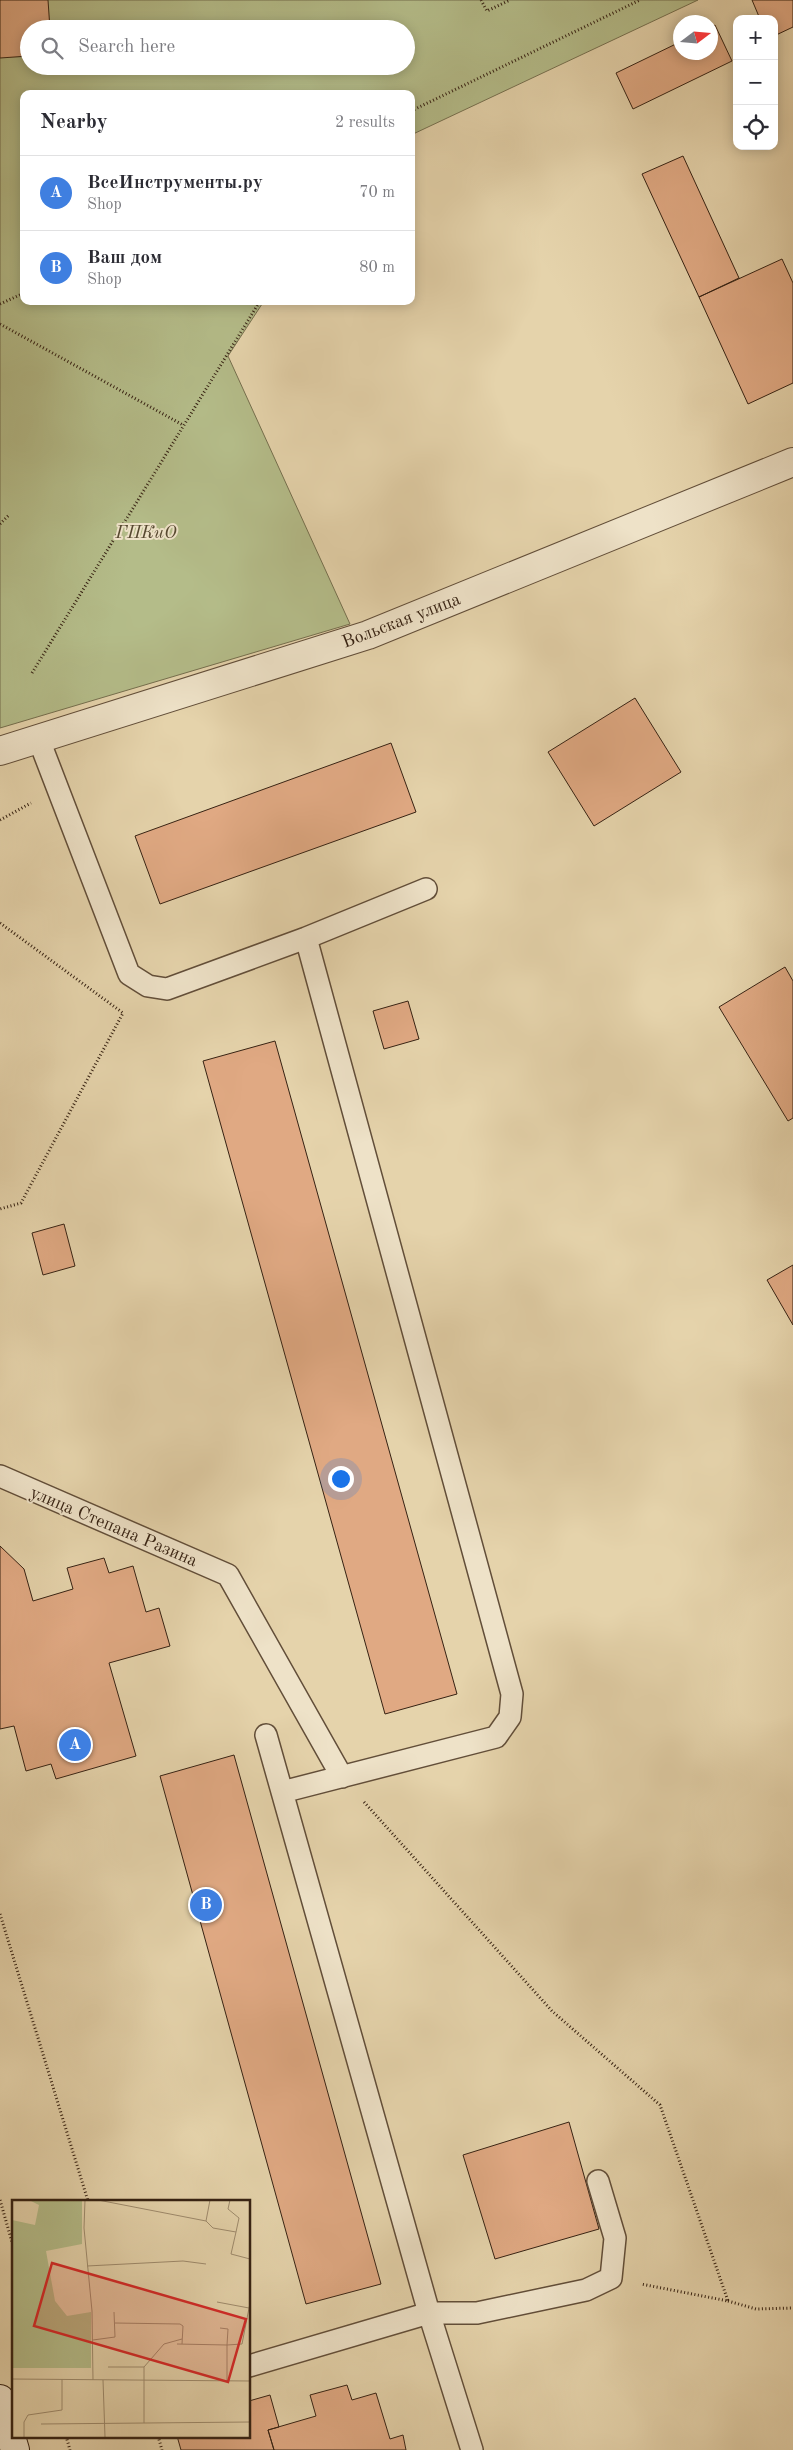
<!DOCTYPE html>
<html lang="en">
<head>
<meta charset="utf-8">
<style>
  :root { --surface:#fff; --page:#f7f7f7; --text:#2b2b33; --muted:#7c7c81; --line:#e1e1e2; --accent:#0f766e }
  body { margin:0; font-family:"Old Standard TT",serif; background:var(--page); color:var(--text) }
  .controls { position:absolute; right:15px; top:15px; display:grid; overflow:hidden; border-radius:10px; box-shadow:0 2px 12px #0003 }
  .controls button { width:45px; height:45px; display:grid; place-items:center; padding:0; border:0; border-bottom:1px solid var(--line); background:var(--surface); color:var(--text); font:25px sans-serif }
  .compass { position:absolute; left:673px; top:15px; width:45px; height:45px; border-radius:50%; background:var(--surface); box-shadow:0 2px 12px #0003; rotate:74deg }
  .you { position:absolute; left:340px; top:1478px; width:18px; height:18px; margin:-12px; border:4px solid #fff; border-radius:50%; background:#1a73e8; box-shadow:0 0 0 8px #1a73e833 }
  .badge { display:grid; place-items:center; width:32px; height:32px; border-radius:50%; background:var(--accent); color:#fff; font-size:16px; font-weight:700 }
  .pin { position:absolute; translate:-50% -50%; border:2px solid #fff; box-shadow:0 1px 5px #0006 }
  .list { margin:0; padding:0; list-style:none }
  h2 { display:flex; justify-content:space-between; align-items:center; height:65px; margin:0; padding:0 20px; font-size:21px }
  h2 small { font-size:16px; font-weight:400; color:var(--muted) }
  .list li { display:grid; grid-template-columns:32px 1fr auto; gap:15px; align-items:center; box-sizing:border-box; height:75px; padding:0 20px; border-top:1px solid var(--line) }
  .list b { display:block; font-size:19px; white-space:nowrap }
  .list p { margin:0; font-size:16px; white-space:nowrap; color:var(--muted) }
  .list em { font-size:16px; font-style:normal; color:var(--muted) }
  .icon { flex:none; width:28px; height:28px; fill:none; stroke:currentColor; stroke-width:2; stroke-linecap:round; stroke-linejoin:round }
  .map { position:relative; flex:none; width:793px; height:2450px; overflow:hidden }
  .search { position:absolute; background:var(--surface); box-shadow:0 2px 12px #0003; left:20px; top:20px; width:395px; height:55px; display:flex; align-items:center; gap:12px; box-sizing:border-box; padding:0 18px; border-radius:28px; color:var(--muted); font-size:19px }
  .panel { position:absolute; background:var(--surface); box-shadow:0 2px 12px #0003; left:20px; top:90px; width:395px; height:215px; border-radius:10px }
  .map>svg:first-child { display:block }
</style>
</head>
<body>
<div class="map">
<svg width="793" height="2450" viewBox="0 0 793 2450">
  <rect width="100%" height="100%" fill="#e5d3ab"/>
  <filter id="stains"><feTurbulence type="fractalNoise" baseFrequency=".004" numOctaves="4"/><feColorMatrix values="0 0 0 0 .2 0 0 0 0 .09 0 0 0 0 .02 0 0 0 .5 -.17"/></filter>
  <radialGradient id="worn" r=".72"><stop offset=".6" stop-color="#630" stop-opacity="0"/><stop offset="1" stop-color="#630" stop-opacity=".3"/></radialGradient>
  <path fill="#b4bc89" stroke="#756f4e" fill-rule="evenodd" d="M 0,0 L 698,0 L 411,135 L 411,94 L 24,94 L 24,301 L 264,301 L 228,356 L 350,624 L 0,728 ZM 29,29 L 406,29 L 406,66 L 29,66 Z"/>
  <path fill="#e0a983" stroke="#362213" d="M 0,0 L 48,0 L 50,29 L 29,29 L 29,56 L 0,58 Z
    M 752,0 L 793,0 L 793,27 L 774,36 L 774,19 L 760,19 Z
    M 715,25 L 732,61 L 633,109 L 616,73 L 680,42 L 680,52 L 710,52 L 710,28 Z
    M 683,156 L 739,278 L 699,297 L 642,174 Z
    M 782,259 L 793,283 L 793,383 L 748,404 L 699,297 Z
    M 635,698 L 681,772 L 594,826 L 548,752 Z
    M 391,743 L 416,812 L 160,904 L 135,836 Z
    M 785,967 L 793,981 L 793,1118 L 788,1121 L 719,1007 Z
    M 408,1001 L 419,1039 L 384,1049 L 373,1011 Z
    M 275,1041 L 457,1694 L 385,1714 L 203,1061 Z
    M 64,1224 L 75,1266 L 43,1275 L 32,1233 Z
    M 793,1265 L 793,1325 L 767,1280 Z
    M 0,1546 L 24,1569 L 33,1601 L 73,1589 L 67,1568 L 104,1558 L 109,1573 L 133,1566 L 146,1612 L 159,1608 L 170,1646 L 109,1663 L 136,1756 L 56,1779 L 51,1764 L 26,1771 L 14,1726 L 0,1729 Z
    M 234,1755 L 381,2284 L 306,2304 L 160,1776 Z
    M 569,2122 L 599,2229 L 495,2259 L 463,2155 Z
    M 347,2385 L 352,2400 L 376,2393 L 390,2439 L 403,2435 L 406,2450 L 274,2450 L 268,2430 L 316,2416 L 310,2395 Z
    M 270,2395 L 279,2427 L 268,2430 L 274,2450 L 181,2450 L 177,2436 L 249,2436 L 249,2401 Z"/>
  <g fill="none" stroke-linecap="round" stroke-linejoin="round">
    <g stroke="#624e39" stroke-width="24">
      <path id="lane" d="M 39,740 L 129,974 L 148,986 L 167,989 L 306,938 L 426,889
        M 0,1476 L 228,1575 L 342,1777
        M 266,1735 L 429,2313 L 477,2313 L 586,2290 L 611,2278 L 615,2238 L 598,2181
        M 282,1792 L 496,1737 L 510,1717 L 512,1694 L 306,938
        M 249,2366 L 429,2313 L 472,2450"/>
    </g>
    <g stroke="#624e39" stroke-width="30">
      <path id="street" d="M 0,751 L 368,635 L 793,462"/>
    </g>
    <g stroke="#362213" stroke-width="30">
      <path id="secondary" d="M 0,2399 L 15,2450"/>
    </g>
    <path stroke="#362213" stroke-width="3" stroke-dasharray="1 2.5" stroke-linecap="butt" d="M 481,0 L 487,11 L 510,0
      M 411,111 L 640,0
      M 0,304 L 24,293
      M 0,324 L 183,425
      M 0,524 L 9,515
      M 32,673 L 260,301
      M 0,820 L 31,803
      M 0,923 L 123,1013 L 21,1203 L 0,1209
      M 364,1802 L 552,2011 L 660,2105 L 728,2301 L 641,2284
      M 0,1914 L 88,2201
      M 0,2200 L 14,2249
      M 728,2301 L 756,2309 L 793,2308
      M 66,2436 L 70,2450
      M 158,2436 L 162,2450"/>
    <use href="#lane" stroke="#eee2c8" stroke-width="21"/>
    <use href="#street" stroke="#eee2c8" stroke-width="28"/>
    <use href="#secondary" stroke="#eee2c8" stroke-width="28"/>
  </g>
  <g text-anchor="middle" stroke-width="4" stroke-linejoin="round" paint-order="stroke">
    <g font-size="18" font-style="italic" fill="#564830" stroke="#eee2c8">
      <text x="146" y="538">ГПКиО</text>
    </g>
    <g font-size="18" fill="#362213" stroke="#eee2c8">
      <text transform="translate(401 620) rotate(-21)" y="6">Вольская улица</text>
      <text transform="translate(114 1526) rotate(23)" y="6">улица Степана Разина</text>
    </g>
  </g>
  <g transform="translate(12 2200)">
    <rect width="238" height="238" fill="#e5d3ab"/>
    <path d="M 17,0 L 70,0 L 70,44 L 34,51 L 43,101 L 55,116 L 79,112 L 79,168 L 0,168 L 0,20 L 23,25 L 27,5 Z" fill="#b4bc89"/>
    <path fill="none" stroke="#9f8c6e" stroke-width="1" d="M 73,0 L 72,28 L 80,111 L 81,180M 86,0 L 194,21M 194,21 L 201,28 L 224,32 L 227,18 L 216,9 L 218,0M 194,21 L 198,0M 224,32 L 219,54 L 238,59M 75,66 L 171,61 L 194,64M 205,102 L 237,108M 103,123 L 168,124 L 171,126 L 170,144M 81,140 L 103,137 L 102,112M 165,144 L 215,145 L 216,129 L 208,128M 96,167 L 132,167M 0,179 L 238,181M 91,180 L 93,237M 215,181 L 215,145 L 230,144 L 238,103M 132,223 L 132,167 L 152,144 L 170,139M 29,224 L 238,222M 12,237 L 12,222 L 16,215 L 50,210 L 50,179"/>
    <path fill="#d62828" fill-opacity="0.15" stroke="#d62828" stroke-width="2.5" d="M 40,63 L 234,119 L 216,182 L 22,126 Z"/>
    <rect width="238" height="238" fill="none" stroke="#362213" stroke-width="2.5"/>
  </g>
  <rect width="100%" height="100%" filter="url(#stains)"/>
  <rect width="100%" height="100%" fill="url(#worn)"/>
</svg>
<div class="controls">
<button>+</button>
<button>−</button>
<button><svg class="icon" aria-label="locate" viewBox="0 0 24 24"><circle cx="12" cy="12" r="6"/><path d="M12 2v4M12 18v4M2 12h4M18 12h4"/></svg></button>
</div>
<svg class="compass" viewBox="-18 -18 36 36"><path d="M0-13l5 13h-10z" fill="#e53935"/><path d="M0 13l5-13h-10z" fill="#7c7c81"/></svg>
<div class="you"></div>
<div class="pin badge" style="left:75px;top:1745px;background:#3f7fe0">A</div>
<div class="pin badge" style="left:206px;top:1905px;background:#3f7fe0">B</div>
<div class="search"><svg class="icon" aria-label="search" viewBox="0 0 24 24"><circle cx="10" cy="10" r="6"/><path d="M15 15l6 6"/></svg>Search here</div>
<section class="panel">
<h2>Nearby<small>2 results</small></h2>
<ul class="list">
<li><span class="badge" style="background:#3f7fe0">A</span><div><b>ВсеИнструменты.ру</b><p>Shop</p></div><em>70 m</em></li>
<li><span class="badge" style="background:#3f7fe0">B</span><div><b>Ваш дом</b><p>Shop</p></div><em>80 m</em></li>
</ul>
</section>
</div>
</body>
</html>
